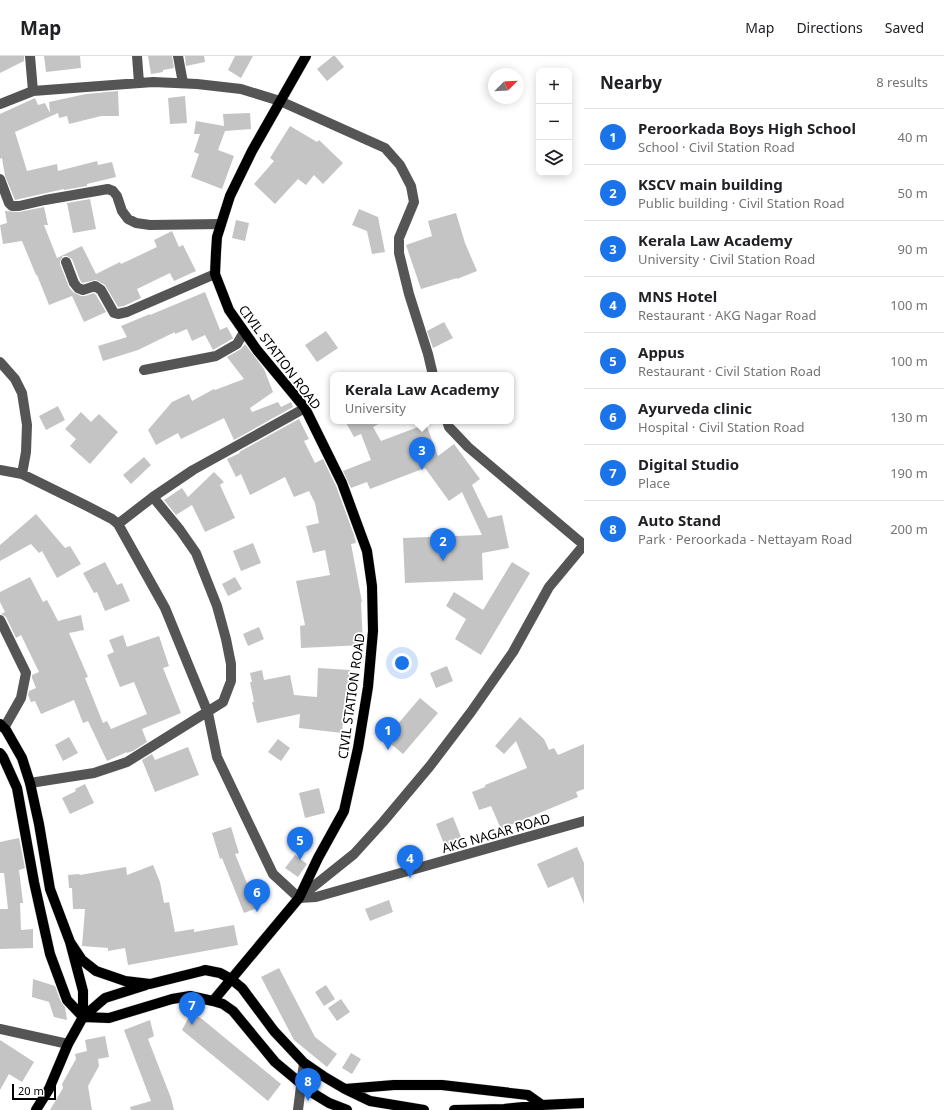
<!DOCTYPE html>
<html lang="en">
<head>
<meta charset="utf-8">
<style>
  :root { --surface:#fff; --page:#f6f6f6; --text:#202124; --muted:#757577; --line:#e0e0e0; --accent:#1a73e8 }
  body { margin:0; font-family:"Noto Sans",sans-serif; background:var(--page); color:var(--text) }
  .controls { position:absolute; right:12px; top:12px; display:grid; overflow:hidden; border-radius:8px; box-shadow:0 2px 10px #0003 }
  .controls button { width:36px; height:36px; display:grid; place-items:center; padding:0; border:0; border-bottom:1px solid var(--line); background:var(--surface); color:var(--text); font:20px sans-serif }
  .compass { position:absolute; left:488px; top:12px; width:36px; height:36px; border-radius:50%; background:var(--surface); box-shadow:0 2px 10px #0003; rotate:66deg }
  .scale { position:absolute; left:12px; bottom:10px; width:44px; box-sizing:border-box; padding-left:4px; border:2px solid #000; border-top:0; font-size:11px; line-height:14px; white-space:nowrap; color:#000; -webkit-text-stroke:3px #fff; paint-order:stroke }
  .you { position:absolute; left:402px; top:607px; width:14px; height:14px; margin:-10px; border:3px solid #fff; border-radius:50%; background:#1a73e8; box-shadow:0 0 0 6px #1a73e833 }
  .badge { display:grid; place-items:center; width:26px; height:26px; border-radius:50%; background:var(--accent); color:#fff; font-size:13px; font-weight:700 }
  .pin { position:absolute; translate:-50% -33px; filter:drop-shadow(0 1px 2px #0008) }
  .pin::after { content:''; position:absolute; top:21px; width:14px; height:12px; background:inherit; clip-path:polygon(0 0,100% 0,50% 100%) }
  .popup { position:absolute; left:330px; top:316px; width:184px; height:52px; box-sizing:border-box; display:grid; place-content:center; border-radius:8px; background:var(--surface); filter:drop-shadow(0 1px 3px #0005); font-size:13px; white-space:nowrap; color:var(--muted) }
  .popup b { font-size:15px; color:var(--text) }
  .popup::after { content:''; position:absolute; left:50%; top:100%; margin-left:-8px; border:8px solid transparent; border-top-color:var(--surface) }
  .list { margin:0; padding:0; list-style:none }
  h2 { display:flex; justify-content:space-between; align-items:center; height:52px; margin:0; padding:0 16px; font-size:17px }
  h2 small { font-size:13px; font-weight:400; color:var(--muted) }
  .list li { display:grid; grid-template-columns:26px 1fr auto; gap:12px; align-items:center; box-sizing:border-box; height:56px; padding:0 16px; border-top:1px solid var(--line) }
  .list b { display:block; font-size:15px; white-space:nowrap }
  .list p { margin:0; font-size:13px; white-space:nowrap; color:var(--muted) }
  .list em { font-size:13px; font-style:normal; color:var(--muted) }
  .icon { flex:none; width:22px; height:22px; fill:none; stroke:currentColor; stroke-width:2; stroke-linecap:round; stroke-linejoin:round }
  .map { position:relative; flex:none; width:584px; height:1054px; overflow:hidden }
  header { display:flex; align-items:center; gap:24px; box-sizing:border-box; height:56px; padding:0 20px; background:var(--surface); border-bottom:1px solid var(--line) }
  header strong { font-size:19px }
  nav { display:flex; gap:22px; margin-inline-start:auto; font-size:14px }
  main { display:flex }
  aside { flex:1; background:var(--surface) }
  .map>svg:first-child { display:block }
</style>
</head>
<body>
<header>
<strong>Map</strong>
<nav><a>Map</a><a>Directions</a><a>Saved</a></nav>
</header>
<main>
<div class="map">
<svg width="584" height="1054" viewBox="0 0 584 1054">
  <rect width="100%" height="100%" fill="#fff"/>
  <path fill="#c4c4c4" d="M 0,0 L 24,0 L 24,5 L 0,17 Z
    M 44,0 L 80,0 L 81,12 L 46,16 Z
    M 148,0 L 172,0 L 174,12 L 163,14 L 163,16 L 151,18 Z
    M 185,0 L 204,0 L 205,6 L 186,10 Z
    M 235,0 L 253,0 L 241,22 L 228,14 Z
    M 333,0 L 335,0 L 344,11 L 327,25 L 317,13 Z
    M 118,35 L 119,60 L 101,60 L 69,68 L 67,60 L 59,62 L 58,57 L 15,76 L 27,115 L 57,108 L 58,115 L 97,105 L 98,109 L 112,106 L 116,121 L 87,128 L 87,130 L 64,134 L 64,133 L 15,144 L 5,120 L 2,102 L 0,103 L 0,58 L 35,42 L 38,49 L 45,47 L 50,57 L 49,46 L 86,38 Z
    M 185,40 L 187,67 L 170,68 L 168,42 Z
    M 250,57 L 251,73 L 225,75 L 218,94 L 234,100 L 222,133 L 191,121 L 199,98 L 194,96 L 200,78 L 194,78 L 196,65 L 224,70 L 223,58 Z
    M 290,70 L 317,86 L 319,84 L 343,107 L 323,128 L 314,119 L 306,129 L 298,123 L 275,148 L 254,128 L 274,105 L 270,102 Z
    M 90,143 L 96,173 L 73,177 L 67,147 Z
    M 44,151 L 48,169 L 44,169 L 57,202 L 82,190 L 96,218 L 120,206 L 121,208 L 157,191 L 154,184 L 172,175 L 179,191 L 183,189 L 196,215 L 174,225 L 170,217 L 137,233 L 141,242 L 124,250 L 118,251 L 105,229 L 96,224 L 82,227 L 80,224 L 72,203 L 67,200 L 63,200 L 60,205 L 60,208 L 69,231 L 73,236 L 81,240 L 85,240 L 94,237 L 96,239 L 106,256 L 84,266 L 72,240 L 49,249 L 37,219 L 36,219 L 22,185 L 3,188 L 0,169 L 7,167 L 5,155 L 19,156 Z
    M 359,153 L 378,161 L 385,196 L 372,198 L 367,175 L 352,169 Z
    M 456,157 L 465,187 L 477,215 L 457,223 L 457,222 L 421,233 L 406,189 L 432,180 L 428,165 Z
    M 236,164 L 249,167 L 245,185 L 232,182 Z
    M 205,236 L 220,274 L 227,271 L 233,282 L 232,283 L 213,294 L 205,279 L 192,285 L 187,273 L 175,278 L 175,276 L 138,294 L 103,305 L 98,290 L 127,281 L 121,270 L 150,258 L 150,259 Z
    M 444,266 L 453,282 L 433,292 L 427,275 Z
    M 326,275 L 338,292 L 317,306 L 305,289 Z
    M 245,288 L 264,313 L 273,336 L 250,352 L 252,356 L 278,346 L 281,351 L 291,346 L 293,351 L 234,384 L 224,362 L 181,383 L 178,377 L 156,389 L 148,374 L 172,346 L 189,338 L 192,345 L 214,333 L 215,334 L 244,323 L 227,301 L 241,293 Z
    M 58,350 L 65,364 L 46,374 L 39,360 Z
    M 81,356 L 91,366 L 99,358 L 118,376 L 90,408 L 70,390 L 76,383 L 65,373 Z
    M 299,363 L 309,383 L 304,385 L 315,407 L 323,403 L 336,430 L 354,479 L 356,487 L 351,488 L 362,546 L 361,546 L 363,589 L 301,592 L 300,570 L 305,569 L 296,525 L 330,519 L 325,494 L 313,497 L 306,470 L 319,467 L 315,447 L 309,435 L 294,441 L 285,421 L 250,439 L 241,418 L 236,421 L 227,403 L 240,397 L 239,396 Z
    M 345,365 L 384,365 L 373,371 L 381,385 L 426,368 L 438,400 L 454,388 L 480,423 L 472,429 L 488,462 L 502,459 L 509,492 L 482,497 L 483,524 L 405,527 L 403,482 L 482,479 L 462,436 L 449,445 L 425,412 L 370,433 L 367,426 L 351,432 L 343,415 L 371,404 L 361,378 L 354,381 Z
    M 144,401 L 151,409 L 131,428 L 123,419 Z
    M 214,416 L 224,426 L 220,429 L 235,462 L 205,476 L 192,449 L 176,459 L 164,444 L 182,432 L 188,441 Z
    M 36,458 L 65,492 L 70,490 L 81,508 L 57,522 L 42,495 L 39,497 L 31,488 L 0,505 L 0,489 Z
    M 253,487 L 261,507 L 241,515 L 233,495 Z
    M 105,506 L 117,529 L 122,527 L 130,545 L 105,555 L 97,536 L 94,537 L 83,517 Z
    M 512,506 L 530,517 L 481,599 L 455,583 L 466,563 L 446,550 L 454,536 L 483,554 Z
    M 30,521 L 43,546 L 47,544 L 58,565 L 81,559 L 84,574 L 69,577 L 88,621 L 85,622 L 103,667 L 107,665 L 111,673 L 147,658 L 134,626 L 120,631 L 107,599 L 114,596 L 109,584 L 123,579 L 127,591 L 159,580 L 169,610 L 163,612 L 181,657 L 142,673 L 147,686 L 133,695 L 127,697 L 127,696 L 107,705 L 88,665 L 83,667 L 74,644 L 41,658 L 35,645 L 31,646 L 28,639 L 29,635 L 36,632 L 32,622 L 32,619 L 39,616 L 21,579 L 16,582 L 6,561 L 1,558 L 5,556 L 0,546 L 0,536 Z
    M 235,521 L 242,533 L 228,540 L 222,528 Z
    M 259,571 L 264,583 L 248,590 L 243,578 Z
    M 447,610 L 453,625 L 436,632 L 430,617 Z
    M 318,612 L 350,614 L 349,634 L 346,634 L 342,677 L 299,672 L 300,658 L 257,667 L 252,646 L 254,646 L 250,626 L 252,626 L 250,617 L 262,614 L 264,624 L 290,619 L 294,639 L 317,641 Z
    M 420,642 L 438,657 L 403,698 L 385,683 Z
    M 520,661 L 544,683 L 549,694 L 554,692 L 558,699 L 584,688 L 584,733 L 576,736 L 578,741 L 501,773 L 491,750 L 479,754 L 472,736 L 485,731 L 485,729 L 527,712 L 516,685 L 504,698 L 495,690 Z
    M 69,681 L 78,697 L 63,705 L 55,689 Z
    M 278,683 L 290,692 L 281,705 L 268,696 Z
    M 188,691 L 199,719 L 155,736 L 142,704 L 152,698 L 155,704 Z
    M 85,728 L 94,747 L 70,758 L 62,742 L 76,735 L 75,733 Z
    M 319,732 L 325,757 L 305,762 L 299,737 Z
    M 453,761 L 463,786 L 446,793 L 436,768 Z
    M 231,771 L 239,797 L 235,798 L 257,852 L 244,857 L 222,802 L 220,803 L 212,777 Z
    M 19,782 L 25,812 L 19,814 L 23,847 L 20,847 L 21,874 L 33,873 L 33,892 L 0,893 L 0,853 L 8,853 L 4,817 L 0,817 L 0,786 Z
    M 577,791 L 584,807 L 584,848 L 573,821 L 548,832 L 537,808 Z
    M 295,799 L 307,808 L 298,821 L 285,812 Z
    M 153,809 L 160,826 L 164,847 L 169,846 L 175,876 L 194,873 L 194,876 L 234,869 L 238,889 L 128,909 L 125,892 L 108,895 L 108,892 L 82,890 L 85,853 L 73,853 L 72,832 L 69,832 L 68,819 L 79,818 L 80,819 L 126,811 L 127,819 Z
    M 389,844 L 393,856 L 370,865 L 365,853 Z
    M 279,912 L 315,981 L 337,998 L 327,1011 L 294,984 L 261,921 Z
    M 33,923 L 55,930 L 61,946 L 65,951 L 67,964 L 54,961 L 49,946 L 32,941 Z
    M 326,929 L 335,943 L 324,950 L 315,936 Z
    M 341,943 L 350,956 L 337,965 L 328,952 Z
    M 191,957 L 202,963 L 281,1028 L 268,1045 L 182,974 Z
    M 150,964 L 154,980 L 148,983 L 171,1042 L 174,1054 L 131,1054 L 130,1051 L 151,1045 L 124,974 Z
    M 105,980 L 109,1001 L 98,1003 L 99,1010 L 88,1030 L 92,1054 L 50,1054 L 63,1032 L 62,1028 L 76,1003 L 75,998 L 87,995 L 85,984 Z
    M 0,984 L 34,1006 L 22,1026 L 9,1018 L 0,1034 Z
    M 351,997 L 361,1003 L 352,1018 L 342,1012 Z"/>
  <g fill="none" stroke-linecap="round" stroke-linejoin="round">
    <g stroke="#dbdbdb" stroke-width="11">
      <path id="major" d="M 0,668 L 6,674 L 22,702 L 30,727 L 39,768 L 50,833 L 70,886 L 83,935 L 83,961
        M 0,697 L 3,701 L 17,732 L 34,826 L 50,898 L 67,944 L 83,961 L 109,962 L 172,943 L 190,940 L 213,945 L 223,948 L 233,955 L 275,1006 L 311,1036 L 329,1047 L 347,1054
        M 70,886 L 82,904 L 96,915 L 125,925 L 150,928 L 202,915 L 205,914 L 220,917 L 231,923 L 242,932 L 274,975 L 304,1007 L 323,1020 L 345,1033 L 370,1045 L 424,1054
        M 213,945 L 299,842 L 318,802 L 344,755 L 358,692 L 368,631 L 373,575 L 372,530 L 367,495 L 342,427 L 305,352 L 257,294 L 229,254 L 215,218 L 216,196 L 217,181 L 230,140 L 252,95 L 306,0
        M 345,1033 L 394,1029 L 442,1029 L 528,1039 L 542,1049 L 541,1054
        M 36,1054 L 49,1033 L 68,988 L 83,961 L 105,942 L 146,929
        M 454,1054 L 504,1053 L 542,1049 L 584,1047"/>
    </g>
    <path stroke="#555" stroke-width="10" d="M 30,0 L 33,35 L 153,26 L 197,28 L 241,33 L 280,45 L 385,92 L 400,109 L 411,130 L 414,146 L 399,182 L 399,197 L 409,238 L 428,298 L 433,319
      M 137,0 L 139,27
      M 178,0 L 183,27
      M 0,48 L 33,35
      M 0,123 L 9,147 L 12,150 L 19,150 L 45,144 L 108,133 L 113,135 L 117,140 L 122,155 L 128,163 L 136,167 L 150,169 L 221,168
      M 66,206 L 74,227 L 78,232 L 83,234 L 95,230 L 101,234 L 114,257 L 118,258 L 127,256 L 215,218
      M 0,306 L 15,323 L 22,337 L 27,369 L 26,396 L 22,418
      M 144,314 L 216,300 L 237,288 L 244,276
      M 447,365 L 449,371 L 468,391 L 584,489
      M 0,414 L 22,418 L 87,450 L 112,463 L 118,468 L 165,552 L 208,657 L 217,701 L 273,818 L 299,842
      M 118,468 L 153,441 L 193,414 L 305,352
      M 0,564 L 26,617 L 21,642 L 4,672
      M 30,727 L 94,717 L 127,706 L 223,646 L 231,625 L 231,608 L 226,583 L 217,550 L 196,497 L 180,474 L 153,441
      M 299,842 L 354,798 L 383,766 L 430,710 L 471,656 L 513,596 L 549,531 L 584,489
      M 299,842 L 316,841 L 584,765
      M 0,973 L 68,988
      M 298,1054 L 304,1007"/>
    <use href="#major" stroke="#000" stroke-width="10"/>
  </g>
  <g text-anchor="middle" stroke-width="3.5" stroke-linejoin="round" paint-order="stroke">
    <g font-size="13" fill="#000" stroke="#fff">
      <text transform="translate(280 301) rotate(53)" y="5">CIVIL STATION ROAD</text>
      <text transform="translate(351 640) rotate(-82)" y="5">CIVIL STATION ROAD</text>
      <text transform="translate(496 777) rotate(-16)" y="5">AKG NAGAR ROAD</text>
    </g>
  </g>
</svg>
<div class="controls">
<button>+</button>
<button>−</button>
<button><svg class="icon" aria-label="layers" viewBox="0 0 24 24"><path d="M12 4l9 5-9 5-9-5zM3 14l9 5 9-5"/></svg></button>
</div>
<svg class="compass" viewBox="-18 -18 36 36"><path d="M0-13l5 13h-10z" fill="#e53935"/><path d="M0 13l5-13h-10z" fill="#757577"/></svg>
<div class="scale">20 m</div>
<div class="you"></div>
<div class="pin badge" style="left:388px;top:694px">1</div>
<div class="pin badge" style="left:443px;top:505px">2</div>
<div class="pin badge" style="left:422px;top:414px">3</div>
<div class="popup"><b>Kerala Law Academy</b>University</div>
<div class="pin badge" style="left:410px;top:822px">4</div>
<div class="pin badge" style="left:300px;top:804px">5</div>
<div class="pin badge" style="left:257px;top:856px">6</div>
<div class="pin badge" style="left:192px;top:969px">7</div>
<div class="pin badge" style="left:308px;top:1045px">8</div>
</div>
<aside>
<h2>Nearby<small>8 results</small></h2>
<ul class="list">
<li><span class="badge">1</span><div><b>Peroorkada Boys High School</b><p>School · Civil Station Road</p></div><em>40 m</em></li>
<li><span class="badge">2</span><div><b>KSCV main building</b><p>Public building · Civil Station Road</p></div><em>50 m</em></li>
<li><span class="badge">3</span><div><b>Kerala Law Academy</b><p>University · Civil Station Road</p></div><em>90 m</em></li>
<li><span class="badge">4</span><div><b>MNS Hotel</b><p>Restaurant · AKG Nagar Road</p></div><em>100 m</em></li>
<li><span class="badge">5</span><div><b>Appus</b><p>Restaurant · Civil Station Road</p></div><em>100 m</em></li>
<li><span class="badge">6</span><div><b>Ayurveda clinic</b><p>Hospital · Civil Station Road</p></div><em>130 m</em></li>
<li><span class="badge">7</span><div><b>Digital Studio</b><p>Place</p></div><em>190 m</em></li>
<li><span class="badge">8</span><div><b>Auto Stand</b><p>Park · Peroorkada - Nettayam Road</p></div><em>200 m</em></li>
</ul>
</aside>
</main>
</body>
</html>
